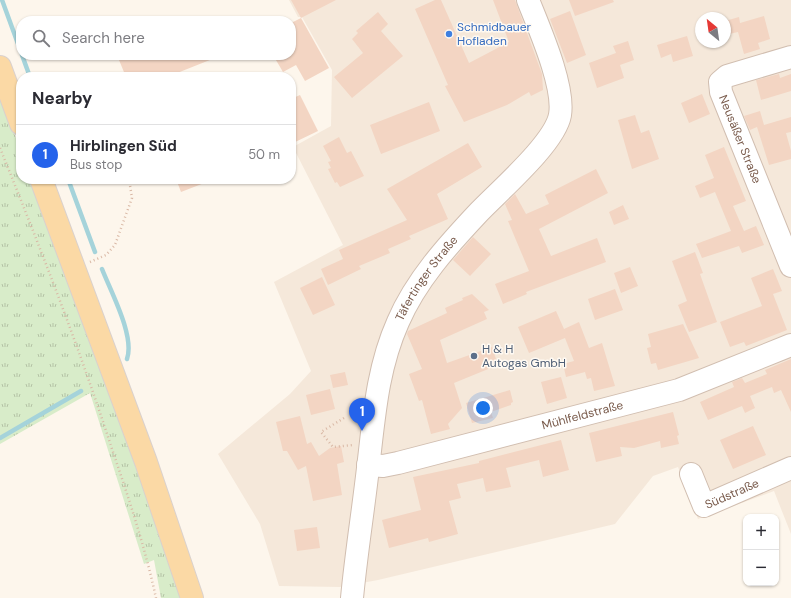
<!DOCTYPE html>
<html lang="en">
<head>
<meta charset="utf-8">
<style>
  :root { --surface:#fff; --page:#f7f7f7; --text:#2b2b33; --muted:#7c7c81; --line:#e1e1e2; --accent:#2563eb }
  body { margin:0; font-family:"DM Sans",sans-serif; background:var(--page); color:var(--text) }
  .controls { position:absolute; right:12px; bottom:12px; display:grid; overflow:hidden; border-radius:8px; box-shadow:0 1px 3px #0004 }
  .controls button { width:36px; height:36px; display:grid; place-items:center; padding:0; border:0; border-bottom:1px solid var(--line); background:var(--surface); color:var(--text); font:20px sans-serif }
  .compass { position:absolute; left:695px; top:12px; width:36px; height:36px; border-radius:50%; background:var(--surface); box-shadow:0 1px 3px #0004; rotate:331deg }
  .you { position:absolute; left:483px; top:408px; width:14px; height:14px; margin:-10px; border:3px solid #fff; border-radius:50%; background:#1a73e8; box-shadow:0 0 0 6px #1a73e833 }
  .badge { display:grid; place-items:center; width:26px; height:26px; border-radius:50%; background:var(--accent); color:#fff; font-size:13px; font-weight:700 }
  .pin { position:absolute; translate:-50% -33px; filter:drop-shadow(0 1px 2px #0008) }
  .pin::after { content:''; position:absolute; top:21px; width:14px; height:12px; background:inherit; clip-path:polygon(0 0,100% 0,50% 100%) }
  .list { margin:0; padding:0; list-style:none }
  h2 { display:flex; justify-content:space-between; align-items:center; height:52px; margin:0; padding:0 16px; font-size:17px }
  h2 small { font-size:13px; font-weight:400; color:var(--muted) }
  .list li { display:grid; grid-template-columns:26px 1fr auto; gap:12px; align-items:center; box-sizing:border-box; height:60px; padding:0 16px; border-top:1px solid var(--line) }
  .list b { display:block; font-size:15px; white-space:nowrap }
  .list p { margin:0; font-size:13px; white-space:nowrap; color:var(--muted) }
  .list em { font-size:13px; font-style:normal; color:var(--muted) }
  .icon { flex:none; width:22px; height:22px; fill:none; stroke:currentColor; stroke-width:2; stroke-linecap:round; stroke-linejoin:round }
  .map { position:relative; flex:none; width:791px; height:598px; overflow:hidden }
  .search { position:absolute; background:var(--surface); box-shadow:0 1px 3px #0004; left:16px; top:16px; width:280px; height:44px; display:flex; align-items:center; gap:10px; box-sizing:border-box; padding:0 14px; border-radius:16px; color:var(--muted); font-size:15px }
  .panel { position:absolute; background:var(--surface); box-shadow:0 1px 3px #0004; left:16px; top:72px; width:280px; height:112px; border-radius:16px }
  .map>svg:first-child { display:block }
</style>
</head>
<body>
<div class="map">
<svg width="791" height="598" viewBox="0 0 791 598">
  <defs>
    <pattern id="grass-tufts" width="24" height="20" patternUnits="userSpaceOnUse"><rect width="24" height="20" fill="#d8ecc9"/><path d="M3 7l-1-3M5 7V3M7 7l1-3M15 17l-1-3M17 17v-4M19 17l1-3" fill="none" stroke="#b4c2a5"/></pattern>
  </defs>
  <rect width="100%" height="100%" fill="#fdf6ec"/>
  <path fill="#f5e8da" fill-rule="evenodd" d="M 289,0 L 791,0 L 791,534 L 774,491 L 698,519 L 678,467 L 653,476 L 615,524 L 378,580 L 340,587 L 279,586 L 260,524 L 218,454 L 290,394 L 311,371 L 274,282 L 343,245 L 293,147 L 331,126 L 332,70 L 302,17 L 298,17 ZM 701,18 L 725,18 L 725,42 L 701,42 Z"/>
  <path fill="url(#grass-tufts)" d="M 0,95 L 21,152 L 21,179 L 31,179 L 161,537 L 180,598 L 161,598 L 154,560 L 144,564 L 90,393 L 0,444 Z"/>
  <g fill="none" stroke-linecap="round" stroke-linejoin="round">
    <path stroke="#a5d3da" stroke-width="4.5" d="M 2,0 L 21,52
      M 22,55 L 30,77
      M 68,179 L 95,252
      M 102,269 C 111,292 135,336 127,359
      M 0,438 L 81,391"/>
  </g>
  <path fill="#f3d5c3" d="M 291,0 L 336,0 L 301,18 L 329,68 L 305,81 L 296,65 L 283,72 L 273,55 L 291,55 L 291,23 L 301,18 Z
    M 435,0 L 441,0 L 469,63 L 509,42 L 493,0 L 515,0 L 542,74 L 543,90 L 531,96 L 529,92 L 507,105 L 464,122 L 445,86 L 448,85 L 415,9 Z
    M 569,0 L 613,0 L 614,2 L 575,16 Z
    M 570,11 L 586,55 L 567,63 L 550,19 Z
    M 378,12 L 388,24 L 381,31 L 403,56 L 352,98 L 334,77 L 363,53 L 352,39 L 358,33 L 356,31 Z
    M 764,16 L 770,39 L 758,43 L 760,49 L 744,54 L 738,32 L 725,35 L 725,21 L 739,17 L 740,23 Z
    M 687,36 L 693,56 L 673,62 L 671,54 L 661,58 L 657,45 Z
    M 628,41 L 634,60 L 620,65 L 624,78 L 597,88 L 589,63 L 616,53 L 613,46 Z
    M 132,55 L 220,55 L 220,56 L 167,77 L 126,77 L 119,60 Z
    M 779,74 L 780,78 L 791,74 L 791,91 L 761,100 L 756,80 Z
    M 702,94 L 710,114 L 689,123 L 681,103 Z
    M 300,95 L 318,131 L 291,144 L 291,99 Z
    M 429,102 L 440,131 L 381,154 L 370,125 Z
    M 760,111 L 764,125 L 791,117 L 791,132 L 786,133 L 791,151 L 791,159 L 769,165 L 757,127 L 750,130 L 744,116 Z
    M 635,115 L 641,133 L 649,130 L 659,159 L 632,169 L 618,120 Z
    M 339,137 L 347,153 L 351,151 L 364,176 L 340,187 L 337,182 L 335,183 L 328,169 L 331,168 L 328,162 L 331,161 L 323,146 Z
    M 468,143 L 482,167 L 437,194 L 448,219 L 409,236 L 411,239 L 388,249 L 390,253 L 359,266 L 361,269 L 328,285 L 321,269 L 343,259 L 339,250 L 407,220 L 387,189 Z
    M 724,147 L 746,201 L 733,206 L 744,231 L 756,226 L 764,245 L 742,253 L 739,246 L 702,258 L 696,244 L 731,231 L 715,192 L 700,198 L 695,186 L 714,178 L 705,155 Z
    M 596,169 L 608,193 L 539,229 L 551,256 L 597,238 L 606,262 L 526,292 L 527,294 L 503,304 L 495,284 L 529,271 L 508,221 L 512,220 L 505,204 L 515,194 L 526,214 L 549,204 L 545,195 Z
    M 176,179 L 212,179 L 212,180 L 181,192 Z
    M 623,205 L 629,219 L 614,225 L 609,212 Z
    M 473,237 L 491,254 L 470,276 L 453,260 Z
    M 695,252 L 703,273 L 700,274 L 717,322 L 689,332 L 678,305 L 687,301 L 672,261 Z
    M 630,267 L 638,286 L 621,293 L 614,273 Z
    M 773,269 L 782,291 L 773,294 L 787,330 L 746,346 L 744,342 L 730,347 L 720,322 L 762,306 L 751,278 Z
    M 322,277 L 335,305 L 313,315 L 300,288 Z
    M 615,289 L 623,310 L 595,320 L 588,299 Z
    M 472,294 L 489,310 L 484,312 L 487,319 L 440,340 L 447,363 L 492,347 L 498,365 L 454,383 L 462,408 L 448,424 L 450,429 L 431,434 L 422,400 L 419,401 L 409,374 L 422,369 L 407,334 L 408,331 L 447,313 L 445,308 L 463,300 L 462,298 Z
    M 556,311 L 564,329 L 579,322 L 589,348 L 602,343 L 615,386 L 594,391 L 591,378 L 587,379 L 585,372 L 566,377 L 563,364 L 574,361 L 565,338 L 529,353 L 518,327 Z
    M 683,324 L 699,358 L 658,370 L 656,363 L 651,364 L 647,348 L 651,347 L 648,334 Z
    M 791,359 L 791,412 L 781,390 L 774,393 L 772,387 L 750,396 L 755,408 L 745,413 L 742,406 L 708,420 L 700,402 L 734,387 L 732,382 L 742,378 L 745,383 L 767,374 L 765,370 Z
    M 345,372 L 348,385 L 333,388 L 330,375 Z
    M 561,377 L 567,398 L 547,404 L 541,382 Z
    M 330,389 L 335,409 L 311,415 L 306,395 Z
    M 510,390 L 513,402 L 511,403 L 511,405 L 491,412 L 493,418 L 472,423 L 466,403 Z
    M 673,412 L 679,435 L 677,436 L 679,444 L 661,448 L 660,441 L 634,448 L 620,447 L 622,456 L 596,462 L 589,433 Z
    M 300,416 L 307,444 L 311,442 L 319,456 L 330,448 L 341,446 L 344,462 L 337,464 L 342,495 L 313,501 L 306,466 L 298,470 L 287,451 L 283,451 L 276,422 Z
    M 753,426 L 766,455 L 733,469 L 720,440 Z
    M 561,440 L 569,470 L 543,477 L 539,460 L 506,468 L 511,487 L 486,492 L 483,478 L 457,484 L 461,498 L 449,501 L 458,534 L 429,542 L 428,538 L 389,548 L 382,520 L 421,510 L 413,477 L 479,463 L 479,461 Z
    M 317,527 L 320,548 L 297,551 L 294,530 Z"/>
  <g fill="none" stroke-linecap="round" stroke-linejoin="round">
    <g stroke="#d1beb0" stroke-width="24">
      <g id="minor">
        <path id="s1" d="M 791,57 L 727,76 L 720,82 L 721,92 L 791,266"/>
        <path id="s2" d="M 368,465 L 383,466 L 398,463 L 679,390 L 791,345"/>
        <path id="s3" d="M 691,474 L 704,506 L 791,468"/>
        <path id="s4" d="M 352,598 C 356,555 363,512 368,468 C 374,418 377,369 398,322 C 416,280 448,245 479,212 C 500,190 555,143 560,115 C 565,86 539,28 528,0"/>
      </g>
    </g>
    <g stroke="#dad1cd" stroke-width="24">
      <path id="major" d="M 0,67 L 21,124
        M 41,179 L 146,462 L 192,598"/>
    </g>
    <path stroke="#d9b8a5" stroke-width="2.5" stroke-dasharray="1 3" stroke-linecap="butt" d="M 195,77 L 205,74
      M 0,148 C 40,247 79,347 112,449 C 129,499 145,547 156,598
      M 90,262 L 106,255 L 115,245 L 132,198 L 129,179
      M 344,418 L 321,432 L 333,447 L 353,445"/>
    <use href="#minor" stroke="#fff" stroke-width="22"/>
    <use href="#major" stroke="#fbd9a5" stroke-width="22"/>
  </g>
  <circle fill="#3f7fe0" stroke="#fffaf3" stroke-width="1.5" cx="449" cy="34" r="4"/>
  <circle fill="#5c6f8a" stroke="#fffaf3" stroke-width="1.5" cx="474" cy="356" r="4"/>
  <g text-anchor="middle" stroke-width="3" stroke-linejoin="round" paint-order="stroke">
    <g font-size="12" fill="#366cbe" stroke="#fffaf3" text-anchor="start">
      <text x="457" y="31">Schmidbauer<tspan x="457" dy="14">Hofladen</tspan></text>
    </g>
    <g font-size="12" fill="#7a5c4d" stroke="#fffaf3">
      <text dy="4" stroke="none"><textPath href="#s1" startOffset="137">Neusäßer Straße</textPath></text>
      <text dy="4" stroke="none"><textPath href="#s4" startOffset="333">Täfertinger Straße</textPath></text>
      <text dy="4" stroke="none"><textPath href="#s2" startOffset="221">Mühlfeldstraße</textPath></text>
      <text dy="4" stroke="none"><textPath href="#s3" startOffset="65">Südstraße</textPath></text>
    </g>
    <g font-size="12" fill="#4e5e75" stroke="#fffaf3" text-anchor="start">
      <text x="482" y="353">H &amp; H<tspan x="482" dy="14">Autogas GmbH</tspan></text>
    </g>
  </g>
</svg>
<div class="controls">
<button>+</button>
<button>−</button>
</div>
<svg class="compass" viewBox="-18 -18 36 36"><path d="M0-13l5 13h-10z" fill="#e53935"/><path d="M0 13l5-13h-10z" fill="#7c7c81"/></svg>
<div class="you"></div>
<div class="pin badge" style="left:362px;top:431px">1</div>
<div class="search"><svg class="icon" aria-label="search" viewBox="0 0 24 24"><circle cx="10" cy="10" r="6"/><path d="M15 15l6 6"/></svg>Search here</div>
<section class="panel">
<h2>Nearby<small></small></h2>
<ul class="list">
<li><span class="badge">1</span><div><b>Hirblingen Süd</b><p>Bus stop</p></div><em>50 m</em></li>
</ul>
</section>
</div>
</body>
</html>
